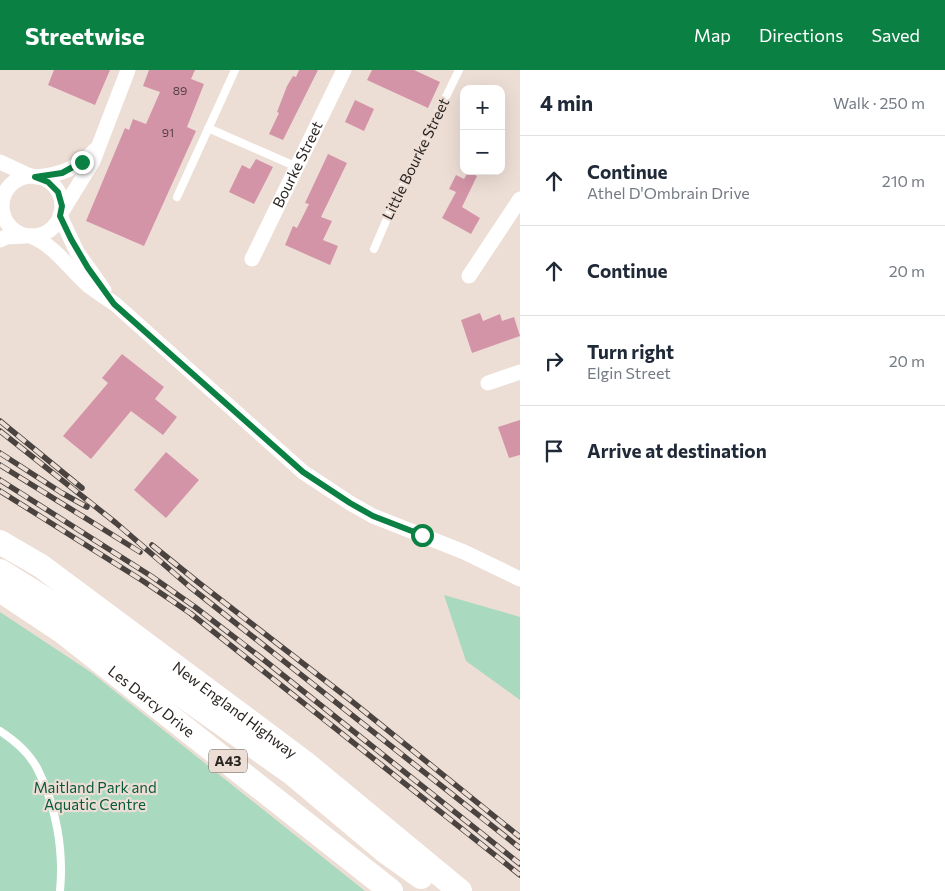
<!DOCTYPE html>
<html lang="en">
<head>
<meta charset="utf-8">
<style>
  :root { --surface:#fff; --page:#f2f2f3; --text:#1f2937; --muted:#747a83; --line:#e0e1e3; --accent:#0b8043 }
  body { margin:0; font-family:Commissioner,sans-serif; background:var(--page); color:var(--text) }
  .controls { position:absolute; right:15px; top:15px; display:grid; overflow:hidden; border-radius:10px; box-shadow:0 5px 20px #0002 }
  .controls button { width:45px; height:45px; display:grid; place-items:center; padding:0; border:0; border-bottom:1px solid var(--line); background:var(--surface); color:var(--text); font:25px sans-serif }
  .stop { position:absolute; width:15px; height:15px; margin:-11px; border:4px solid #0b8043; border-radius:50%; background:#fff }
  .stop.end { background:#0b8043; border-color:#fff; box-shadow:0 1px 5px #0008 }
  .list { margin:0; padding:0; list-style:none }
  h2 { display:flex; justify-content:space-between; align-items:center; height:65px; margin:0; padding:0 20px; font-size:21px }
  h2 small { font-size:16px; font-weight:400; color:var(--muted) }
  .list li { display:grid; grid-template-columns:32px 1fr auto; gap:15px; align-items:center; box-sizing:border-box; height:90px; padding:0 20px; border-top:1px solid var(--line) }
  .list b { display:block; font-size:19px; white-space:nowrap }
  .list p { margin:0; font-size:16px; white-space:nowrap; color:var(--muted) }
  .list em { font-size:16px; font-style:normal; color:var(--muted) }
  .icon { flex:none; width:28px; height:28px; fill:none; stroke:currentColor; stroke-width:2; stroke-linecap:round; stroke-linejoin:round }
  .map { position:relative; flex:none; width:520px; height:821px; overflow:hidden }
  header { display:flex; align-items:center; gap:30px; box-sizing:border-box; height:70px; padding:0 25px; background:var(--accent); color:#fff }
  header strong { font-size:24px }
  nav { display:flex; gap:28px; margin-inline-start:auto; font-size:18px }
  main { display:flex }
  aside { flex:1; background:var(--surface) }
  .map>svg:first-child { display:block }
</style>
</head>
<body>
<header>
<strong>Streetwise</strong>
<nav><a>Map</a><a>Directions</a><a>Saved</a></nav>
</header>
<main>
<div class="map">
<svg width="520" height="821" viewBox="0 0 520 821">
  <rect width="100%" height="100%" fill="#edded5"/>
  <path fill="#a9d9bf" d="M 444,525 L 520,547 L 520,630 L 466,591 Z
    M 0,542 L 92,603 L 365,821 L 0,821 Z"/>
  <path fill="#d494a8" d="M 54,0 L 110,0 L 95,35 L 48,15 Z
    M 149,0 L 195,0 L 191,9 L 204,14 L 187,57 L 196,61 L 144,176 L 86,151 L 125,58 L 129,60 L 133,49 L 146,54 L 160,22 L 143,16 Z
    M 299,0 L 318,0 L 283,70 L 269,64 L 279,43 L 277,42 L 287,16 L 293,6 L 296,7 Z
    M 372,0 L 414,0 L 440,12 L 428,38 L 367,10 Z
    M 355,30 L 374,39 L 364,61 L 345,52 Z
    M 328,84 L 347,93 L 321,147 L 332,151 L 323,170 L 338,176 L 330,195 L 285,175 L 293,156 L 297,158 L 309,134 L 305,133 Z
    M 256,89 L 273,97 L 254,134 L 229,122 L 242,95 L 250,99 Z
    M 468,102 L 477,106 L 462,137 L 480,148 L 471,164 L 442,148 L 456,122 L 449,119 L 456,105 L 464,109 Z
    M 480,243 L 483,251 L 500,244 L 502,251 L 514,247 L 520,266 L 472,283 L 461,250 Z
    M 122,284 L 164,317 L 155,329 L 177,347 L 163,365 L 131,341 L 91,389 L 63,366 L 108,313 L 102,308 Z
    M 520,350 L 520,385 L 509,388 L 498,357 Z
    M 166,382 L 199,410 L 166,448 L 134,420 Z"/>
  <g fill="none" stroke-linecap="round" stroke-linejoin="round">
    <path stroke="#fff" stroke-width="8" d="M 208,58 L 297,97
      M 177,127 L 235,0
      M 374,179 L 389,144 L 459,0
      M 0,661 C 14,670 29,683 37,698 C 56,735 64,780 60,821"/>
    <g stroke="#fff" stroke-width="15">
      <path d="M 0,92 L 30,106"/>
      <circle cx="32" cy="136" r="30"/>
      <path d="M 36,107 C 60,105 79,98 95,80"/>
      <path d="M 61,143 L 93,91 L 128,0"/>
      <path d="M 60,146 L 77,182 L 104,220"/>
      <path d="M 30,166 C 55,175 69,199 89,216 C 97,222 106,228 115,234 L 303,402 L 350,433 L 373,446 L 464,482 L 520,509"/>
      <path d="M 0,170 L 6,167 L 25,166"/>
      <path id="s1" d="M 252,189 L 344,0"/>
      <path d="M 469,206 L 520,129"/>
      <path d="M 488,313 L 520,302"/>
    </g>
    <g stroke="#fff" stroke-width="24">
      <path id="s2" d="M 0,472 L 41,496 L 304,692 L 460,821"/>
      <path d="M 0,501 L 53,534 L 293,704 L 386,782 L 421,807"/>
      <path id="s3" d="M 0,520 L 63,562 L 391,821"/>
    </g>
    <g stroke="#4a433f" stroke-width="5.5">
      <path id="rail" d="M 0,351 L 82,418
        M 0,361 L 116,453 L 190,517 L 520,778
        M 0,383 L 62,423 L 87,437
        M 0,395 L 140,482
        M 0,410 L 151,506 L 195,537 L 264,590 L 520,794
        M 0,421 L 143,511 L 190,543 L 520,805
        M 152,475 L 199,513 L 349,629 L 520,767"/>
    </g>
    <use href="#rail" stroke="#edded5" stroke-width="4" stroke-dasharray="11" stroke-linecap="butt"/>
  </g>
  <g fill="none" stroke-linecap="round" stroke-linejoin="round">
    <path stroke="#0b8043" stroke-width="6" d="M 82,92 L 62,103 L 35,107 L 48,112 L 58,122 L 62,136 L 60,146 L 71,169 L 88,198 L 114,234 L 303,402 L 350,433 L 373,446 L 422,465"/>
  </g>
  <g text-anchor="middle" stroke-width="4.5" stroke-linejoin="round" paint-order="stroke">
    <g font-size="12" fill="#554144">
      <text x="180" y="25">89</text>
      <text x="168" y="67">91</text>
    </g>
    <rect fill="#edded5" stroke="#655c58" stroke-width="1" x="209" y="679.5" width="38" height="23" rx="4"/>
    <g font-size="14" font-weight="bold" fill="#2b2522">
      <text x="228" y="696">A43</text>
    </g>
    <g font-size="15" fill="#2b2522" stroke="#edded5">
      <text transform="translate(416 89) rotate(-64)" y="5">Little Bourke Street</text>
      <text dy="5" stroke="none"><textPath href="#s1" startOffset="105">Bourke Street</textPath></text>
      <text dy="5" stroke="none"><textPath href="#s3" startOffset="188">Les Darcy Drive</textPath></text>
      <text dy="5" stroke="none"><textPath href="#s2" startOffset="289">New England Highway</textPath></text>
    </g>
    <g font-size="15" fill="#085a3b" stroke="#edded5">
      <text x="95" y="723">Maitland Park and<tspan x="95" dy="17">Aquatic Centre</tspan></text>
    </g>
  </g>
</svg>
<div class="controls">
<button>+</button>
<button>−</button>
</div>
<div class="stop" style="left:422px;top:465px"></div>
<div class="stop end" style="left:82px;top:92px"></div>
</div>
<aside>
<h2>4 min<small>Walk · 250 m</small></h2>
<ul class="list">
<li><svg class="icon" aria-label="ahead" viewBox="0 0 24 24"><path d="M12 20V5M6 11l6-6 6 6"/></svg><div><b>Continue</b><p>Athel D'Ombrain Drive</p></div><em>210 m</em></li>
<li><svg class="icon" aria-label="ahead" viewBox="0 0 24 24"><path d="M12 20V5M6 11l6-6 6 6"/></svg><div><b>Continue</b></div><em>20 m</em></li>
<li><svg class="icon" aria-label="right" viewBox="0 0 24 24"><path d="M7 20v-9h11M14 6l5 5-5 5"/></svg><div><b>Turn right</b><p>Elgin Street</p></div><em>20 m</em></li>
<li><svg class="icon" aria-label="arrive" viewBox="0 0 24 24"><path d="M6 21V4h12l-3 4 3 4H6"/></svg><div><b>Arrive at destination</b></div></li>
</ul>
</aside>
</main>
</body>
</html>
